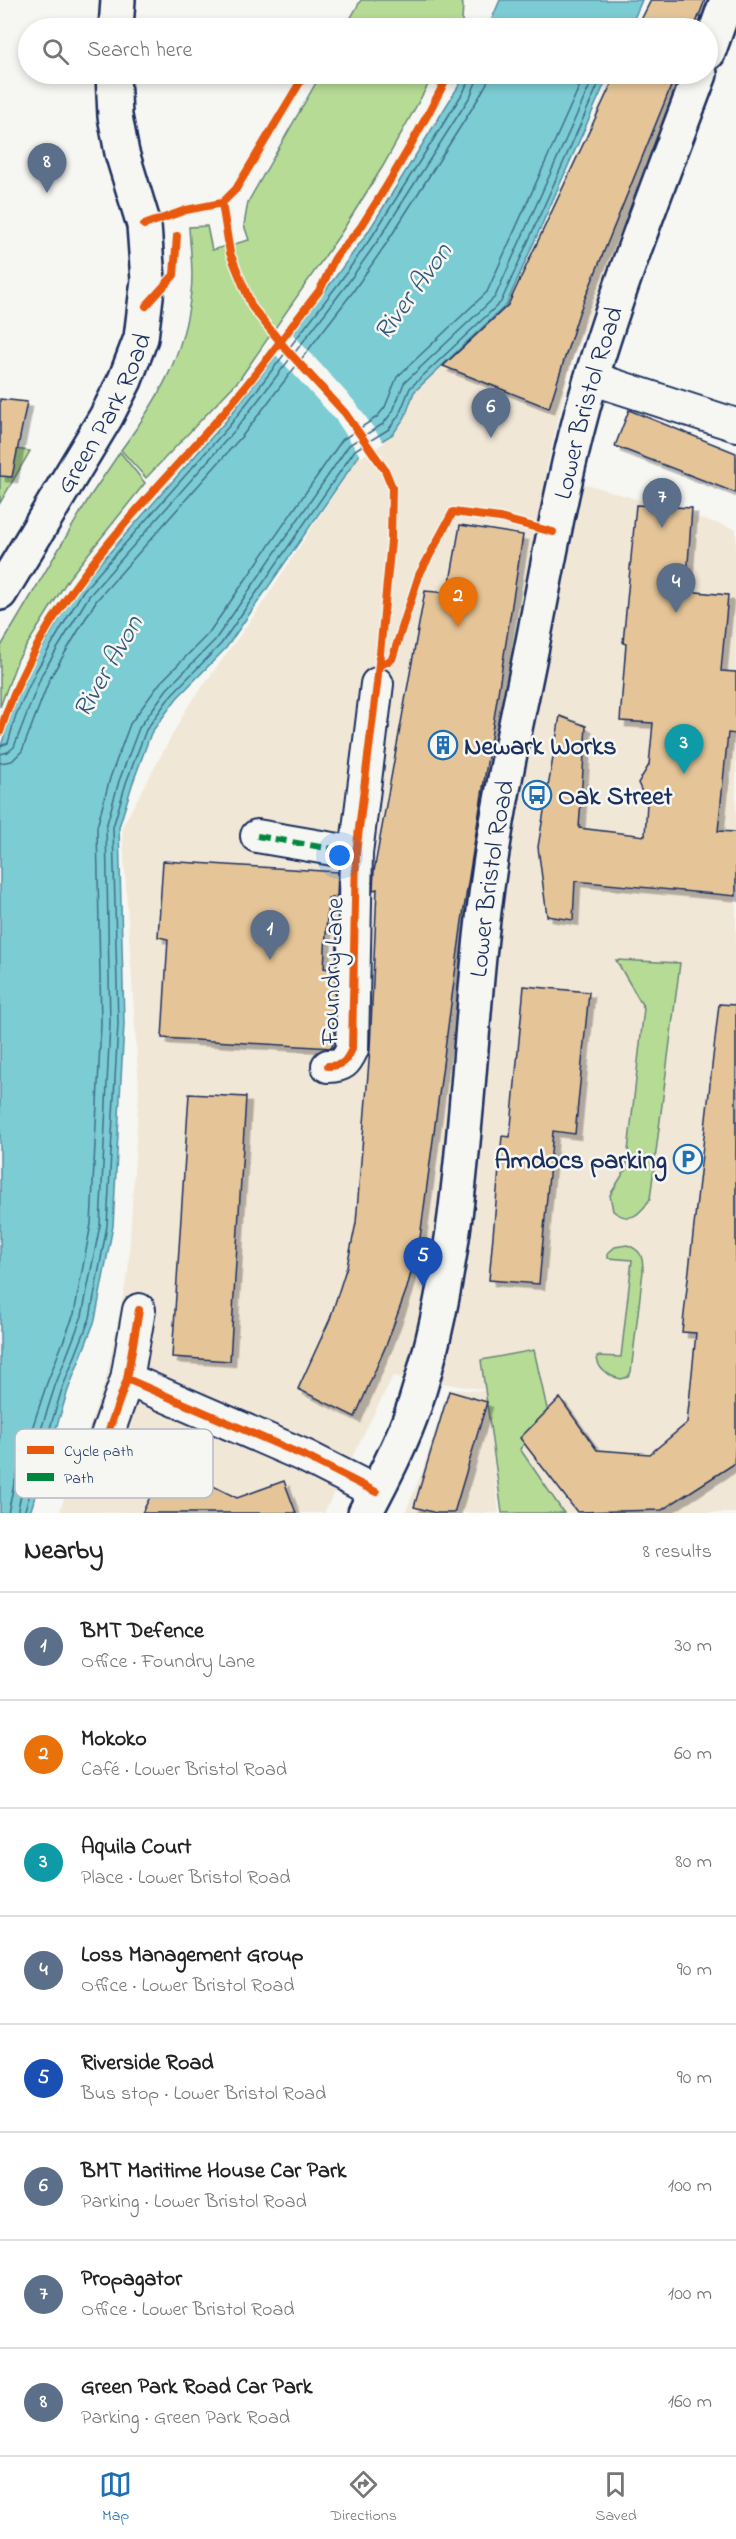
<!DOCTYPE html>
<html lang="en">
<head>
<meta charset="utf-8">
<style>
  :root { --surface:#fff; --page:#f6f6f6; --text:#222; --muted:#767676; --line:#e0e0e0; --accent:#1f6fb2 }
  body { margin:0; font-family:"Indie Flower",sans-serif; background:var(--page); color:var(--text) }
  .you { position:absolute; left:340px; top:856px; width:21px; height:21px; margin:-15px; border:4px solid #fff; border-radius:50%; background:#1a73e8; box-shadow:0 0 0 9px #1a73e833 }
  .badge { display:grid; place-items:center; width:39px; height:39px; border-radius:50%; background:var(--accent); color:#fff; font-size:20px; font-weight:700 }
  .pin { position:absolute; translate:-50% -50px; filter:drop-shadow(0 2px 3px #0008) }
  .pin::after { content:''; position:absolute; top:32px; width:21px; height:18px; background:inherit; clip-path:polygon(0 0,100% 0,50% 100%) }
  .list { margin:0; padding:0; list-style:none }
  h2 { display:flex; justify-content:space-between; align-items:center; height:78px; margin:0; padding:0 24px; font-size:26px }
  h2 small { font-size:20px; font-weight:400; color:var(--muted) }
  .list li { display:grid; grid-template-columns:39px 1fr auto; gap:18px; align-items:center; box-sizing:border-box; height:108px; padding:0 24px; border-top:2px solid var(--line) }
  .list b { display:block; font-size:22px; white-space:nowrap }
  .list p { margin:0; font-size:20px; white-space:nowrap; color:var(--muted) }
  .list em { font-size:20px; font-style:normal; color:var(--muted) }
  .icon { flex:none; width:33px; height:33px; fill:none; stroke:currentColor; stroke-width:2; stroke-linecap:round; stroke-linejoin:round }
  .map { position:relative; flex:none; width:736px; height:1513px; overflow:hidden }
  .search { position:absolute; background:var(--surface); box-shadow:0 3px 9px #0003; left:18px; right:18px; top:18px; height:66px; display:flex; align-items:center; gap:15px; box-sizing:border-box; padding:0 21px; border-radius:33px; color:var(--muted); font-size:22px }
  .sheet { height:942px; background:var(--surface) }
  nav { display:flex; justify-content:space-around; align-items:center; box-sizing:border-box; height:84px; border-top:2px solid var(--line); background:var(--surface); font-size:16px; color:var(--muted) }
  nav a { display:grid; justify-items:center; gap:3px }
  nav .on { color:var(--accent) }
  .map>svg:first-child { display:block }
</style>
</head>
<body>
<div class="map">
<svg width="736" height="1513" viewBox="0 0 736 1513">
  <defs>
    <filter id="shadow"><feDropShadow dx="5.5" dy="5.5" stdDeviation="0" flood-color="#0004"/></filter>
  </defs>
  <rect width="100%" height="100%" fill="#f6f6f2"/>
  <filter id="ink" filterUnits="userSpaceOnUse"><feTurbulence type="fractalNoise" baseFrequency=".0167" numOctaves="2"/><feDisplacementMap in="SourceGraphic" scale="12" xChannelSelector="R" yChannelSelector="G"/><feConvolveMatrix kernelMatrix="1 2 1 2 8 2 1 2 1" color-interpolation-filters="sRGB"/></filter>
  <g filter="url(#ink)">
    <path fill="#f1e7d7" d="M 614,74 L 692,74 L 572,359 L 546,472 L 736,529 L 736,1513 L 508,1513 L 500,1392 L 393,1376 L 324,1513 L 59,1513 L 106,1379 L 128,1272 L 139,1090 L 122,827 L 187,708 L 256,613 L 360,454 L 393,434 L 405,417 L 414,392 L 506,305 Z
      M 449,1389 L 487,1391 L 499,1513 L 405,1513 L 422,1472 Z"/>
    <path fill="#b6db95" stroke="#68857a" stroke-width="1.5" d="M 361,0 L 459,0 L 463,4 L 462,21 L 459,28 L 345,28 Z
      M 321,74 L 434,74 L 383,166 L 341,233 L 239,380 L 146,478 L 121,450 C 159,398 184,357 191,292 C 194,271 190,248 189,227 L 207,226 L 212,250 L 249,240 L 244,225 L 248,202 Z
      M 0,447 L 30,451 L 0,503 Z
      M 120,452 L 145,483 L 69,578 L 18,659 L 0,707 L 0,648 L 89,498 Z
      M 616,960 L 680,963 L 650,1199 C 640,1215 630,1224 613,1211 L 610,1195 L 626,1169 L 644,1008 Z
      M 627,1245 C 641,1250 643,1256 643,1271 L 631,1372 L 628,1377 L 621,1379 C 609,1376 597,1370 597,1356 L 621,1357 L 632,1260 L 608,1258 L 608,1253 L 615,1247 Z
      M 534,1350 L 548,1413 L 520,1449 L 564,1513 L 502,1513 L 481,1360 Z"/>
    <path fill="#7bccd3" stroke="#558da4" stroke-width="1.5" d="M 500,0 L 642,0 L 630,28 L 488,28 Z
      M 466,74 L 609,74 L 506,305 L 414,392 L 405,417 L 393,434 L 360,454 L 226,648 L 177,698 L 151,733 L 132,785 L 119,827 L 124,1024 L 113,1226 L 95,1320 L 68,1390 L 30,1513 L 0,1513 L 0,749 L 11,714 L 30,668 L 78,588 L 226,421 L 334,279 L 368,232 Z"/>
    <path fill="#f6f6f2" d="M 290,331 L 356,403 L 384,443 L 361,457 L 336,420 L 274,353 Z"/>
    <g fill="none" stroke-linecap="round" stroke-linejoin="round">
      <path stroke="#416e8d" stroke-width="1.5" d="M 0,746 L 8,743 L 16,715 L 36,671 L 83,591 L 230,425 L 339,283 L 373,235 L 464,91 L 471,74
        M 0,754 L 8,752 L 14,747 L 42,674 L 89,596 L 236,429 L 345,287 L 379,239 L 471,95 L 479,74
        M 0,763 L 12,761 L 22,751 L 50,678 L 96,601 L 243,435 L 352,293 L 386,244 L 478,99 L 487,83 L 488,74
        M 8,1513 L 14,1484 L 47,1383 L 74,1314 L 91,1224 L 101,1024 L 97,827 L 110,778 L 130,724 L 160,683 L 208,634 L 342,440 L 377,417 L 385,407 L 397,377 L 487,292 L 585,74
        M 17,1513 L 23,1486 L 55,1386 L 82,1316 L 100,1225 L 110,1024 L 106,827 L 119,781 L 139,728 L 167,689 L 215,640 L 349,445 L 383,424 L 393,411 L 404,383 L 495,297 L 595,74
        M 24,1513 L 62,1389 L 90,1318 L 107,1226 L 118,1024 L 113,827 L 126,783 L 146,730 L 172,694 L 221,644 L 355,450 L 389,429 L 399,415 L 410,388 L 501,302 L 603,74"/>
    </g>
    <path fill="#e5c598" stroke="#1b2f5e" stroke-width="1.5" filter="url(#shadow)" d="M 651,0 L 705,0 L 694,28 L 637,28 Z
      M 616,74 L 676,74 L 579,313 L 549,408 L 443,366 L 508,305 Z
      M 0,399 L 27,402 L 12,477 L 0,476 Z
      M 629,410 L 736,453 L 736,493 L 615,446 Z
      M 636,505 L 692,508 L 686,591 L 728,595 L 721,671 L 736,672 L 736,734 L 728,733 L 718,831 L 736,832 L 736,896 L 575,881 L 573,920 L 547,916 L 538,847 L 560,716 L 586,726 L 579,828 L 645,836 L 647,803 L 638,783 L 649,765 L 653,723 L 620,721 L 626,644 L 623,643 Z
      M 460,525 L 523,535 L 462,921 L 420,1238 L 407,1288 L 387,1343 L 355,1417 L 298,1389 L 330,1319 L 347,1266 L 356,1223 L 370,1049 L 377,889 L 373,890 L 374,871 L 425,591 L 448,593 Z
      M 163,861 L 338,872 L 337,896 L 328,898 L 324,968 L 336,970 L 332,1048 L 162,1038 L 168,939 L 158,937 Z
      M 524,986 L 589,992 L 575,1134 L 553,1131 L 539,1284 L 489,1280 L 502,1136 L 510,1137 Z
      M 719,1004 L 736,1005 L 736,1442 L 734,1464 L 662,1510 L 577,1512 L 520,1438 L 560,1398 L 597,1450 L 650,1454 L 687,1423 L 696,1333 L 682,1332 Z
      M 189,1094 L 246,1097 L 230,1361 L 172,1357 Z
      M 449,1391 L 487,1402 L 454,1513 L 436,1513 L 414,1507 Z
      M 167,1463 L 237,1498 L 284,1481 L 296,1513 L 142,1513 Z"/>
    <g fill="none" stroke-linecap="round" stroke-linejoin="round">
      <g stroke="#1b2f5e" stroke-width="36">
        <path id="street" d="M 591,378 L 736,425
          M 257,836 L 356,853
          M 328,1066 C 343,1066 346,1062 352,1049 L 356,853 L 377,684
          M 127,1379 L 307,1457 L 376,1492
          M 106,1438 L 127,1379 L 139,1310"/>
      </g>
      <g stroke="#1b2f5e" stroke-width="38">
        <g id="primary">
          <path d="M 116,28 L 118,0"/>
          <path id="s1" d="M 0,593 L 106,417 L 125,380 L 141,338 L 148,280 L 144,225 L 122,153 L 115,116 L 113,74"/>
        </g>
      </g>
      <g stroke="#1b2f5e" stroke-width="38">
        <g id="highway">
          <path d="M 708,53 L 727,0"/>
          <path id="s2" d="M 365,1513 C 383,1479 403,1441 415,1404 C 472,1226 463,1048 490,866 C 501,787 520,709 535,631 C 551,548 566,464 590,383 C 621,278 662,176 700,74"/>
        </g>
      </g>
      <use href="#street" stroke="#f6f6f2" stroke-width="32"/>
      <use href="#primary" stroke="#f6f6f2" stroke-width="33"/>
      <use href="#highway" stroke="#f6f6f2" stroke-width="33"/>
      <path stroke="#00873e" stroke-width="6" stroke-dasharray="12 6" stroke-linecap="butt" d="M 257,836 L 356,853"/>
      <g stroke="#f6f6f2" stroke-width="11">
        <path id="cycleway" d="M 222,203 L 230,253 L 252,307 L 286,349 L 345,413 L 385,470 L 392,487 L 391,541 L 377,684 L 356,853 L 352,1049 C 346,1062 343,1066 328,1066
          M 144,225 L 186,210 L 222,203 L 236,189 L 305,74
          M 146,306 L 174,275 L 177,236
          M 379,658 L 383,664 L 392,659 L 419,575 L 453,512 L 500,518 L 553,532
          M 0,732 C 40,603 134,515 220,417 C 255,377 286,333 319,291 C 325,281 328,272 333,262 C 341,246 356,237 364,222 C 395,174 423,125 449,74
          M 127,1379 L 307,1457 L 376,1492
          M 106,1438 L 127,1379 L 139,1310"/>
      </g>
      <use href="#cycleway" stroke="#e8590c" stroke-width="8"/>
    </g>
  </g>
  <defs>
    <g id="building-ring" transform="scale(1.5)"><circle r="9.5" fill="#f6f6f2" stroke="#1f6fb2" stroke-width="1.5"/><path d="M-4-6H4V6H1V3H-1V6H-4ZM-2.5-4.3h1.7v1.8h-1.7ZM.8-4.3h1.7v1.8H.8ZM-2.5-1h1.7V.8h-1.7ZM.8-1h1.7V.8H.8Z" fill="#1f6fb2"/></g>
    <g id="bus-ring" transform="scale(1.5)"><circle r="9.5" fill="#f6f6f2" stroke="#1f6fb2" stroke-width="1.5"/><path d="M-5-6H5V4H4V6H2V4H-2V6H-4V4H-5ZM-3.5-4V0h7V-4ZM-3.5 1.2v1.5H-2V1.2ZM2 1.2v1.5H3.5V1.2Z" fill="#1f6fb2"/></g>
    <g id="parking-ring" transform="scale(1.5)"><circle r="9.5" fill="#f6f6f2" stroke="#1f6fb2" stroke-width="1.5"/><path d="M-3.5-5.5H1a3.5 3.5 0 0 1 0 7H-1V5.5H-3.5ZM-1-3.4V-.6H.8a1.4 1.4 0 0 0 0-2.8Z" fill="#1f6fb2"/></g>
  </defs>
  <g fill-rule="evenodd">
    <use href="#building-ring" x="443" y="745"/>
    <use href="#bus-ring" x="537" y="795"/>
    <use href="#parking-ring" x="688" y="1159"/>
  </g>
  <g text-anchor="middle" stroke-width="5" stroke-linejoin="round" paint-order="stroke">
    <g font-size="26" fill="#1b2f5e" stroke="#f6f6f2">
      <text dy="9" stroke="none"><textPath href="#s2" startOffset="1138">Lower Bristol Road</textPath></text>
      <text dy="9" stroke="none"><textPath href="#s1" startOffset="208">Green Park Road</textPath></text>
      <text dy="9" stroke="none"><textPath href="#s2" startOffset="652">Lower Bristol Road</textPath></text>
      <text transform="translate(331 971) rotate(-88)" y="9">Foundry Lane</text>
    </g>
    <g font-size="26" font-weight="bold" fill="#1b2f5e" stroke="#f6f6f2" text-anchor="start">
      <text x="464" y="754">Newark Works</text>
      <text x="558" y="804">Oak Street</text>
      <text x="667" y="1168" text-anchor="end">Amdocs parking</text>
    </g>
    <g font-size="27" font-style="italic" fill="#33567b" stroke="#f6f6f2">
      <text transform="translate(412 291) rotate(-54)" y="9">River Avon</text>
      <text transform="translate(107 666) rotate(-60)" y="9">River Avon</text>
    </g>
  </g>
  <rect x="15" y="1429" width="198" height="69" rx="9" fill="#f6f6f2" stroke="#b4bac6" stroke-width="1.5"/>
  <rect x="27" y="1446" width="27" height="8" fill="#e8590c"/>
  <rect x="27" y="1473" width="27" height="8" fill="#00873e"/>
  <g font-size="16" fill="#1b2f5e">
    <text x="64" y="1456">Cycle path</text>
    <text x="64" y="1483">Path</text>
  </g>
</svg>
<div class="you"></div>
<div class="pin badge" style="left:270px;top:960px;background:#5c6f8a">1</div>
<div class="pin badge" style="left:458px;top:627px;background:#e8710a">2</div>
<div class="pin badge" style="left:684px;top:774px;background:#0f9aa8">3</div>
<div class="pin badge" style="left:676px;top:613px;background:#5c6f8a">4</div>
<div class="pin badge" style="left:423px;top:1287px;background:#1a4fb4">5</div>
<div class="pin badge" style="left:491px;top:438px;background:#5c6f8a">6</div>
<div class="pin badge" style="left:662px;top:528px;background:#5c6f8a">7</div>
<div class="pin badge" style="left:47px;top:193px;background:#5c6f8a">8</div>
<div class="search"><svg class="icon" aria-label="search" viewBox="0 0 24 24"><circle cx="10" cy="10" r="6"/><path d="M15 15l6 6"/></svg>Search here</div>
</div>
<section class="sheet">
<h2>Nearby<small>8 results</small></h2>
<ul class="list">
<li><span class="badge" style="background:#5c6f8a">1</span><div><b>BMT Defence</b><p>Office · Foundry Lane</p></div><em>30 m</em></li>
<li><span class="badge" style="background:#e8710a">2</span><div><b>Mokoko</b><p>Café · Lower Bristol Road</p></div><em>60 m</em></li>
<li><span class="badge" style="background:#0f9aa8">3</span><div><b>Aquila Court</b><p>Place · Lower Bristol Road</p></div><em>80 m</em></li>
<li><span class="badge" style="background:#5c6f8a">4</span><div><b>Loss Management Group</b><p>Office · Lower Bristol Road</p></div><em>90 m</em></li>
<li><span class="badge" style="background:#1a4fb4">5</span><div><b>Riverside Road</b><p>Bus stop · Lower Bristol Road</p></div><em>90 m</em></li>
<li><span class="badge" style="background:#5c6f8a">6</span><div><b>BMT Maritime House Car Park</b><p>Parking · Lower Bristol Road</p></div><em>100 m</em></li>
<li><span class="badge" style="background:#5c6f8a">7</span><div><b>Propagator</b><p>Office · Lower Bristol Road</p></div><em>100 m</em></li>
<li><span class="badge" style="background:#5c6f8a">8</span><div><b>Green Park Road Car Park</b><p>Parking · Green Park Road</p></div><em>160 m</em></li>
</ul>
</section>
<nav>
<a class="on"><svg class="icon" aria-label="map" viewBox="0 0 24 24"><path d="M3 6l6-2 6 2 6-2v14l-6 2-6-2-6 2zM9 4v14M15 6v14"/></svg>Map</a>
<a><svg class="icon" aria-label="directions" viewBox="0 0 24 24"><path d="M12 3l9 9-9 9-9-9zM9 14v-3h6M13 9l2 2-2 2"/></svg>Directions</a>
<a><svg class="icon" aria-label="saved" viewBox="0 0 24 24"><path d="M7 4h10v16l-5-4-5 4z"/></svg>Saved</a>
</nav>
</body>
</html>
